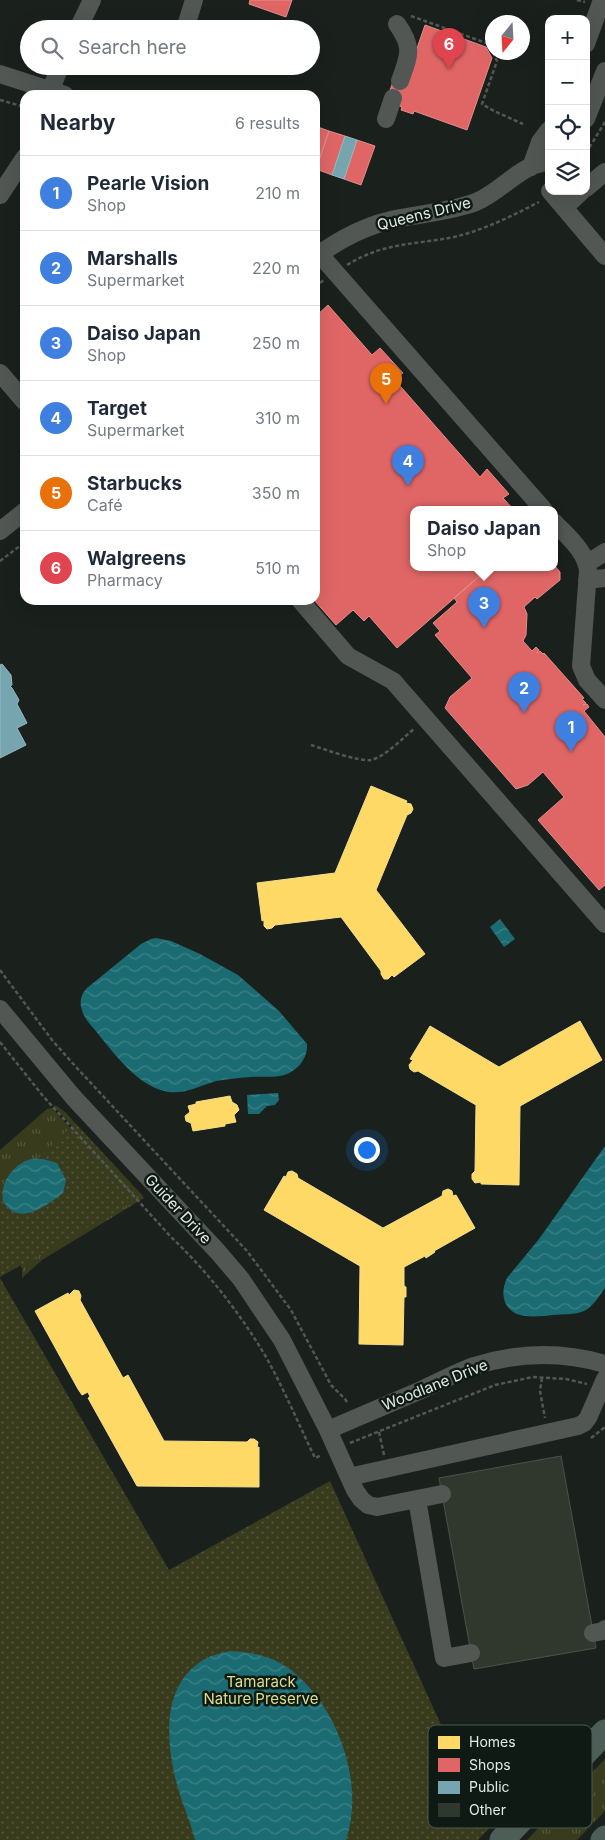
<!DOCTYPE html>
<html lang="en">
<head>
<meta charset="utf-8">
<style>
  :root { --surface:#fff; --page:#f2f2f3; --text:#1f2937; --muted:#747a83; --line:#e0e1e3; --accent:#7c3aed }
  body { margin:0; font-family:Inter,sans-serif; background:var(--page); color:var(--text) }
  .controls { position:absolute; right:15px; top:15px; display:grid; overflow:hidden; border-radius:10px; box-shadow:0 5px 20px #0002 }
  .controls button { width:45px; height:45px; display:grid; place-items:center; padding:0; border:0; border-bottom:1px solid var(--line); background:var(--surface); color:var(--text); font:25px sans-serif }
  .compass { position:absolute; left:485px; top:15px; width:45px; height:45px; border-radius:50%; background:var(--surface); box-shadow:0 5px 20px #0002; rotate:198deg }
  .you { position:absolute; left:366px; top:1149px; width:18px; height:18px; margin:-12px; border:4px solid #fff; border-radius:50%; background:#1a73e8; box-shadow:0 0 0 8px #1a73e833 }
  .badge { display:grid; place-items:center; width:32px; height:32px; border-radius:50%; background:var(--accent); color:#fff; font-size:16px; font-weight:700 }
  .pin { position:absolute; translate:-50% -41px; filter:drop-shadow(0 1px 2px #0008) }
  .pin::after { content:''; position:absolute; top:26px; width:18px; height:15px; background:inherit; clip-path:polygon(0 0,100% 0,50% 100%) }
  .popup { position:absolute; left:410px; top:506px; width:148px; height:65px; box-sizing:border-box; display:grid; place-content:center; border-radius:10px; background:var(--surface); filter:drop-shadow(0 1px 4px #0005); font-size:16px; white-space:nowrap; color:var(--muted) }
  .popup b { font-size:19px; color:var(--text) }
  .popup::after { content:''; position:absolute; left:50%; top:100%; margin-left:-10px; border:10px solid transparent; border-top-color:var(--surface) }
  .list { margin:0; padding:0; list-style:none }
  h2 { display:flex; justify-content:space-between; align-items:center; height:65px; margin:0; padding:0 20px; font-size:21px }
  h2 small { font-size:16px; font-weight:400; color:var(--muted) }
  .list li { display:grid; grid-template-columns:32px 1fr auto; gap:15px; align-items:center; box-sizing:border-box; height:75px; padding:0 20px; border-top:1px solid var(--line) }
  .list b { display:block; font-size:19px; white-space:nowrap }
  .list p { margin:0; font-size:16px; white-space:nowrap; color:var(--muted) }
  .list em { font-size:16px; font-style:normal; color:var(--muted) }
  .icon { flex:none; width:28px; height:28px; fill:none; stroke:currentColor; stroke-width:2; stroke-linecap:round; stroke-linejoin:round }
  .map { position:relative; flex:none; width:605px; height:1840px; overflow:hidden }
  .search { position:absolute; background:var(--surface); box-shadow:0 5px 20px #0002; left:20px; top:20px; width:300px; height:55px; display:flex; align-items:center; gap:12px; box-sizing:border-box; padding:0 18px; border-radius:28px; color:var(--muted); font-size:19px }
  .panel { position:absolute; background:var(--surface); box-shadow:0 5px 20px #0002; left:20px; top:90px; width:300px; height:515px; border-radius:15px }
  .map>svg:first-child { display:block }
</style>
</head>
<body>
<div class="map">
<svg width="605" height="1840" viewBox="0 0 605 1840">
  <defs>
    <pattern id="grass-tufts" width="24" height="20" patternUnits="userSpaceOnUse" patternTransform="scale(1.25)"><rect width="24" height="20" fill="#393b1d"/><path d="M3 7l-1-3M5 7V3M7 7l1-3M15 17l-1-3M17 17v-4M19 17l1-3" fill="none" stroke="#55583e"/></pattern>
    <pattern id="park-dots" width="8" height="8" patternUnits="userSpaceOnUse" patternTransform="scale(1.25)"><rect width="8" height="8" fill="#393b1d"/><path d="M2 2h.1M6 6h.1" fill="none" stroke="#55583e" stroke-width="1.8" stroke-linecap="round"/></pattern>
    <pattern id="water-waves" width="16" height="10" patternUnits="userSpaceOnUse" patternTransform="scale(1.25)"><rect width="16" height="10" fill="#1b6c72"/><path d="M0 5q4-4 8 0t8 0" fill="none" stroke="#3c8186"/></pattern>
  </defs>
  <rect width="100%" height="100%" fill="#1a211d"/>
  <path fill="url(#grass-tufts)" d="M 53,1105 L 57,1106 L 66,1113 L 144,1198 L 42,1260 L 22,1278 L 22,1268 L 19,1262 L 0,1232 L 0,1150 L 47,1109 L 52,1108 L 70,1128 L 72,1126 Z
    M 535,1738 L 553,1759 L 478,1840 L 442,1840 Z
    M 605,1759 L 605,1811 L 577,1840 L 527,1840 Z"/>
  <path fill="url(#park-dots)" d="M 75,1123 L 143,1196 L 0,1277 L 0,1194 Z
    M 0,1278 L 169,1570 L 330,1481 L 488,1828 L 478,1840 L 0,1840 Z"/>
  <path fill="url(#water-waves)" d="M 500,919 L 515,939 L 504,947 L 490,927 Z
    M 156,938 L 171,941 L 200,954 L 238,975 L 279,1011 L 307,1044 C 308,1055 301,1067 291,1072 C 280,1079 263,1076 250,1077 C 238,1078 227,1079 216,1081 C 199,1086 182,1096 164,1091 C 137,1084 116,1056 99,1035 C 93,1027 84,1019 82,1010 C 79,1002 81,994 87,988 L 141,944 L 151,939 Z
    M 278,1093 L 279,1100 L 275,1105 L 267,1106 L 259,1114 L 248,1114 L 247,1095 Z
    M 605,1146 L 605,1288 C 599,1296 593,1307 584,1311 C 575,1315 562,1314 553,1315 C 544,1316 534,1317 525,1316 C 504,1313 499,1295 507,1278 L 539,1239 Z
    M 43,1159 L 57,1163 L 66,1180 L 63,1193 C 51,1202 33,1217 17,1213 C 10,1211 7,1207 3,1201 C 0,1183 12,1166 28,1160 C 32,1158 39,1159 43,1159 Z
    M 230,1651 C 249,1652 268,1655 285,1666 C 336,1700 366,1782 346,1840 L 195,1840 C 190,1820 181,1801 176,1781 C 166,1740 161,1684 205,1659 C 212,1655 222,1653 230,1651 Z"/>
  <path fill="#ffd966" stroke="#f6de8c" d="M 371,786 L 407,801 L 406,803 L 411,804 L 413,809 L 411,813 L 407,815 L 376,890 L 425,954 L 394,977 L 392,975 L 388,979 L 384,979 L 381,974 L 381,971 L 341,917 L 275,925 L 272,928 L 267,929 L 264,926 L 264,920 L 262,921 L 257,883 L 335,873 Z
    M 580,1021 L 602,1060 L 520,1106 L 519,1185 L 481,1184 L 481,1182 L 475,1183 L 472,1179 L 472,1174 L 475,1171 L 476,1105 L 418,1071 L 414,1072 L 410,1069 L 409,1065 L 413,1060 L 410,1059 L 430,1026 L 499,1067 Z
    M 230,1096 L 232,1102 L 237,1105 L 239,1110 L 234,1115 L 236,1122 L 225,1124 L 225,1126 L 193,1131 L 191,1123 L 186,1121 L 185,1116 L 190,1112 L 188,1106 L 196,1104 L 196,1102 Z
    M 292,1171 L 297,1174 L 298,1178 L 383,1228 L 442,1196 L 443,1191 L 448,1189 L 452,1191 L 453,1196 L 456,1195 L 475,1228 L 434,1251 L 435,1252 L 426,1258 L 425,1256 L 404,1267 L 404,1286 L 406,1287 L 406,1297 L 404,1297 L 403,1345 L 359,1344 L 360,1266 L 264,1210 L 284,1176 L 286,1177 L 288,1172 Z
    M 74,1290 L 79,1291 L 81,1296 L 80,1300 L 123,1378 L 128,1375 L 164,1441 L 247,1442 L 250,1439 L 254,1439 L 258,1442 L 257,1448 L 259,1447 L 259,1487 L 137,1486 L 88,1398 L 90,1397 L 88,1392 L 82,1395 L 78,1389 L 35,1311 L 68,1293 L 69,1295 Z"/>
  <path fill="#e06666" stroke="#e18e8c" d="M 250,0 L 292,0 L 286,17 L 249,4 Z
    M 425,25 L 486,47 L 492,58 L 467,130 L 414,111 L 413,114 L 401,110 L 402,107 L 397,105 L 388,96 L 394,79 L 405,83 Z
    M 315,126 L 329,131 L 316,169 L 315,169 Z
    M 329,131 L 345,136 L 332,175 L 316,169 Z
    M 357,140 L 375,146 L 361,185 L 344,179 Z
    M 328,305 L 372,355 L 380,348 L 403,373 L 394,379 L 480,477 L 487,469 L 509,494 L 503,498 L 513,509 L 414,509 L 414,567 L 490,567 L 397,648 L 369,616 L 364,621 L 353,610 L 336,625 L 314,600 L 315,317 Z
    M 554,565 L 560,572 L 560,580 L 537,599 L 535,597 L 524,607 L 527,614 L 526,635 L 523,641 L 532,651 L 536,647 L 539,650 L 537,653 L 540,651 L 543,654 L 544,653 L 584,698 L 582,699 L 586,703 L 583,705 L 587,704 L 589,707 L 584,711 L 605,737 L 605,885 L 599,890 L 538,820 L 564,797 L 543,772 L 528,785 L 516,789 L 445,708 L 450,697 L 472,678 L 435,635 L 440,631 L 433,623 L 457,602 L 454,598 L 490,567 L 554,567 Z"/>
  <path fill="#76a5af" stroke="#96babf" d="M 345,136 L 357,140 L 344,179 L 332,175 Z
    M 2,664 L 11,675 L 12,685 L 10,686 L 12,688 L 19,700 L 17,704 L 27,723 L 17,728 L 26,745 L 0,758 L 0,665 Z"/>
  <path fill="#30382e" stroke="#4d514d" d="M 561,1456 L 596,1648 L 474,1669 L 439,1478 Z"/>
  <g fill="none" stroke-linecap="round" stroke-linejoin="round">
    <path stroke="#525854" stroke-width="2.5" stroke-dasharray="4 2.5" stroke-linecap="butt" d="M 577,0 L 585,2
      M 411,16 L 489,44 L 492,51
      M 493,52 L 497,61 L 482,104 L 494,111 L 523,124
      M 0,100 L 25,107
      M 586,153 L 605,122
      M 347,265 C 384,242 414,245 454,237 C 484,230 512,216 539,202
      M 315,277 L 320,282
      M 315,287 L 324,280
      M 0,561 L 25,542
      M 311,745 C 324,749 359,762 371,760 C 385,757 404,737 415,728
      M 0,970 L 52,1040 L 76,1067 L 247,1251 L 291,1310 L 331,1385 L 345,1399 L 348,1404
      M 0,1042 L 43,1096 L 171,1237 C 208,1272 240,1313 266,1357 C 284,1389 299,1425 315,1458 L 322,1455
      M 542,1378 L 540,1391 L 545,1418
      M 379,1432 L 384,1455
      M 591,1438 L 605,1427
      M 350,1443 L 495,1385 L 533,1377 L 566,1379 L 587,1384"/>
    <path stroke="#525754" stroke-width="18" d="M 397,24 C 414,48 409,55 400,81
      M 78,29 L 92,0
      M 185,29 L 194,0
      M 586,44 L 602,0
      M 149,66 L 163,66
      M 0,74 L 65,95
      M 49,95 L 60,66
      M 386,119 L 393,98
      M 586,119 L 605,71
      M 531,167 L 540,142 L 549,130
      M 586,188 L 605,172
      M 550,191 L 605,256
      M 0,195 L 25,157
      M 564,208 L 582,191
      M 315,249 L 543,509
      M 315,258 C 338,239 371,223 401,218 C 426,213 452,211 476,202 C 497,193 511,176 530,167 C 536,164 543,163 549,161
      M 0,373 L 25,402
      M 554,522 C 567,536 586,551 588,571 L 581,666 L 587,680 L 605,700
      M 0,531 L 25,511
      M 586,561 L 594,559 L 605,552
      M 587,580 L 605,578
      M 300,600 L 348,656 L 393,681 L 605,924
      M 0,1009 L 74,1098 L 218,1252 L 241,1279 L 282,1340 L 328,1430 L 355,1490 L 361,1499 L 368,1505 L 377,1507 L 442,1494
      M 328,1430 C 358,1417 389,1404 419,1391 C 437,1383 455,1373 474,1366 C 519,1352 561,1351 605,1364
      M 349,1477 L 578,1426 L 584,1423 L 588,1418 L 605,1379
      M 417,1499 L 444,1658 L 471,1653
      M 593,1633 L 603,1631 L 605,1629"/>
    <path stroke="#4d5e59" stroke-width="25" d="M 502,1840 L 605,1732
      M 603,1840 L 605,1838"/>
  </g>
  <g text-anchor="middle" stroke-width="5" stroke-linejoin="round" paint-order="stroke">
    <g font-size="15" fill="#e2eae4" stroke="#0e1a13">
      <text transform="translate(424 214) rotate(-14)" y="5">Queens Drive</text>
      <text transform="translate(178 1209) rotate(47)" y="5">Guider Drive</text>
      <text transform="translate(435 1385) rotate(-22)" y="5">Woodlane Drive</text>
    </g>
    <g font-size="15" fill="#dddf89" stroke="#0e1a13">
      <text x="261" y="1687">Tamarack<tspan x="261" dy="17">Nature Preserve</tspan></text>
    </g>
  </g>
  <rect x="428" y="1725" width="164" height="103" rx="8" fill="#0e1a13" stroke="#4e5852" stroke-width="1"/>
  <rect x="438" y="1736" width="22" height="13" fill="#ffd966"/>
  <rect x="438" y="1758" width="22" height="14" fill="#e06666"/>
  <rect x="438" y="1781" width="22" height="13" fill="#76a5af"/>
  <rect x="438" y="1803" width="22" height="14" fill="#30382e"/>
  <g font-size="14" fill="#e2eae4">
    <text x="469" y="1747">Homes</text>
    <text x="469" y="1770">Shops</text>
    <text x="469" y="1792">Public</text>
    <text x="469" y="1815">Other</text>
  </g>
</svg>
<div class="controls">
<button>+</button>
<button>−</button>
<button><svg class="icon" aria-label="locate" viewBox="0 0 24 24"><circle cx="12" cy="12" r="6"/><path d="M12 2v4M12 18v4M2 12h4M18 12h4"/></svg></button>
<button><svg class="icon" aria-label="layers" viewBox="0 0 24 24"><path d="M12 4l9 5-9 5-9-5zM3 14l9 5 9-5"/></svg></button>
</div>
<svg class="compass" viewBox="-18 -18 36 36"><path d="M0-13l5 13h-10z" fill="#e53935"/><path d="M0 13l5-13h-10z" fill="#747a83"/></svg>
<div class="you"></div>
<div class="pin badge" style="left:571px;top:752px;background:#3f7fe0">1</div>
<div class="pin badge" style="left:524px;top:713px;background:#3f7fe0">2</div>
<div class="pin badge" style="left:484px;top:628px;background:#3f7fe0">3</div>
<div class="popup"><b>Daiso Japan</b>Shop</div>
<div class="pin badge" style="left:408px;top:486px;background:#3f7fe0">4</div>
<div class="pin badge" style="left:386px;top:404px;background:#e8710a">5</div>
<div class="pin badge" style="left:449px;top:69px;background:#e0444e">6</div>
<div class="search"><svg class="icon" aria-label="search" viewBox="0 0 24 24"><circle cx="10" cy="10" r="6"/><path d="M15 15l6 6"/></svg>Search here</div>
<section class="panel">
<h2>Nearby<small>6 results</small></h2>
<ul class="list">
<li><span class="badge" style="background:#3f7fe0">1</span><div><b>Pearle Vision</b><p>Shop</p></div><em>210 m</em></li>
<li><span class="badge" style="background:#3f7fe0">2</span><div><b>Marshalls</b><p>Supermarket</p></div><em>220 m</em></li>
<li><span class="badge" style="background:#3f7fe0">3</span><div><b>Daiso Japan</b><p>Shop</p></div><em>250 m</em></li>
<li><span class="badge" style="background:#3f7fe0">4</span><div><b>Target</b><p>Supermarket</p></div><em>310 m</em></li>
<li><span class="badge" style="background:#e8710a">5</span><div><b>Starbucks</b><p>Café</p></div><em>350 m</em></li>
<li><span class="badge" style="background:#e0444e">6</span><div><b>Walgreens</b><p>Pharmacy</p></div><em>510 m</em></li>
</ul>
</section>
</div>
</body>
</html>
